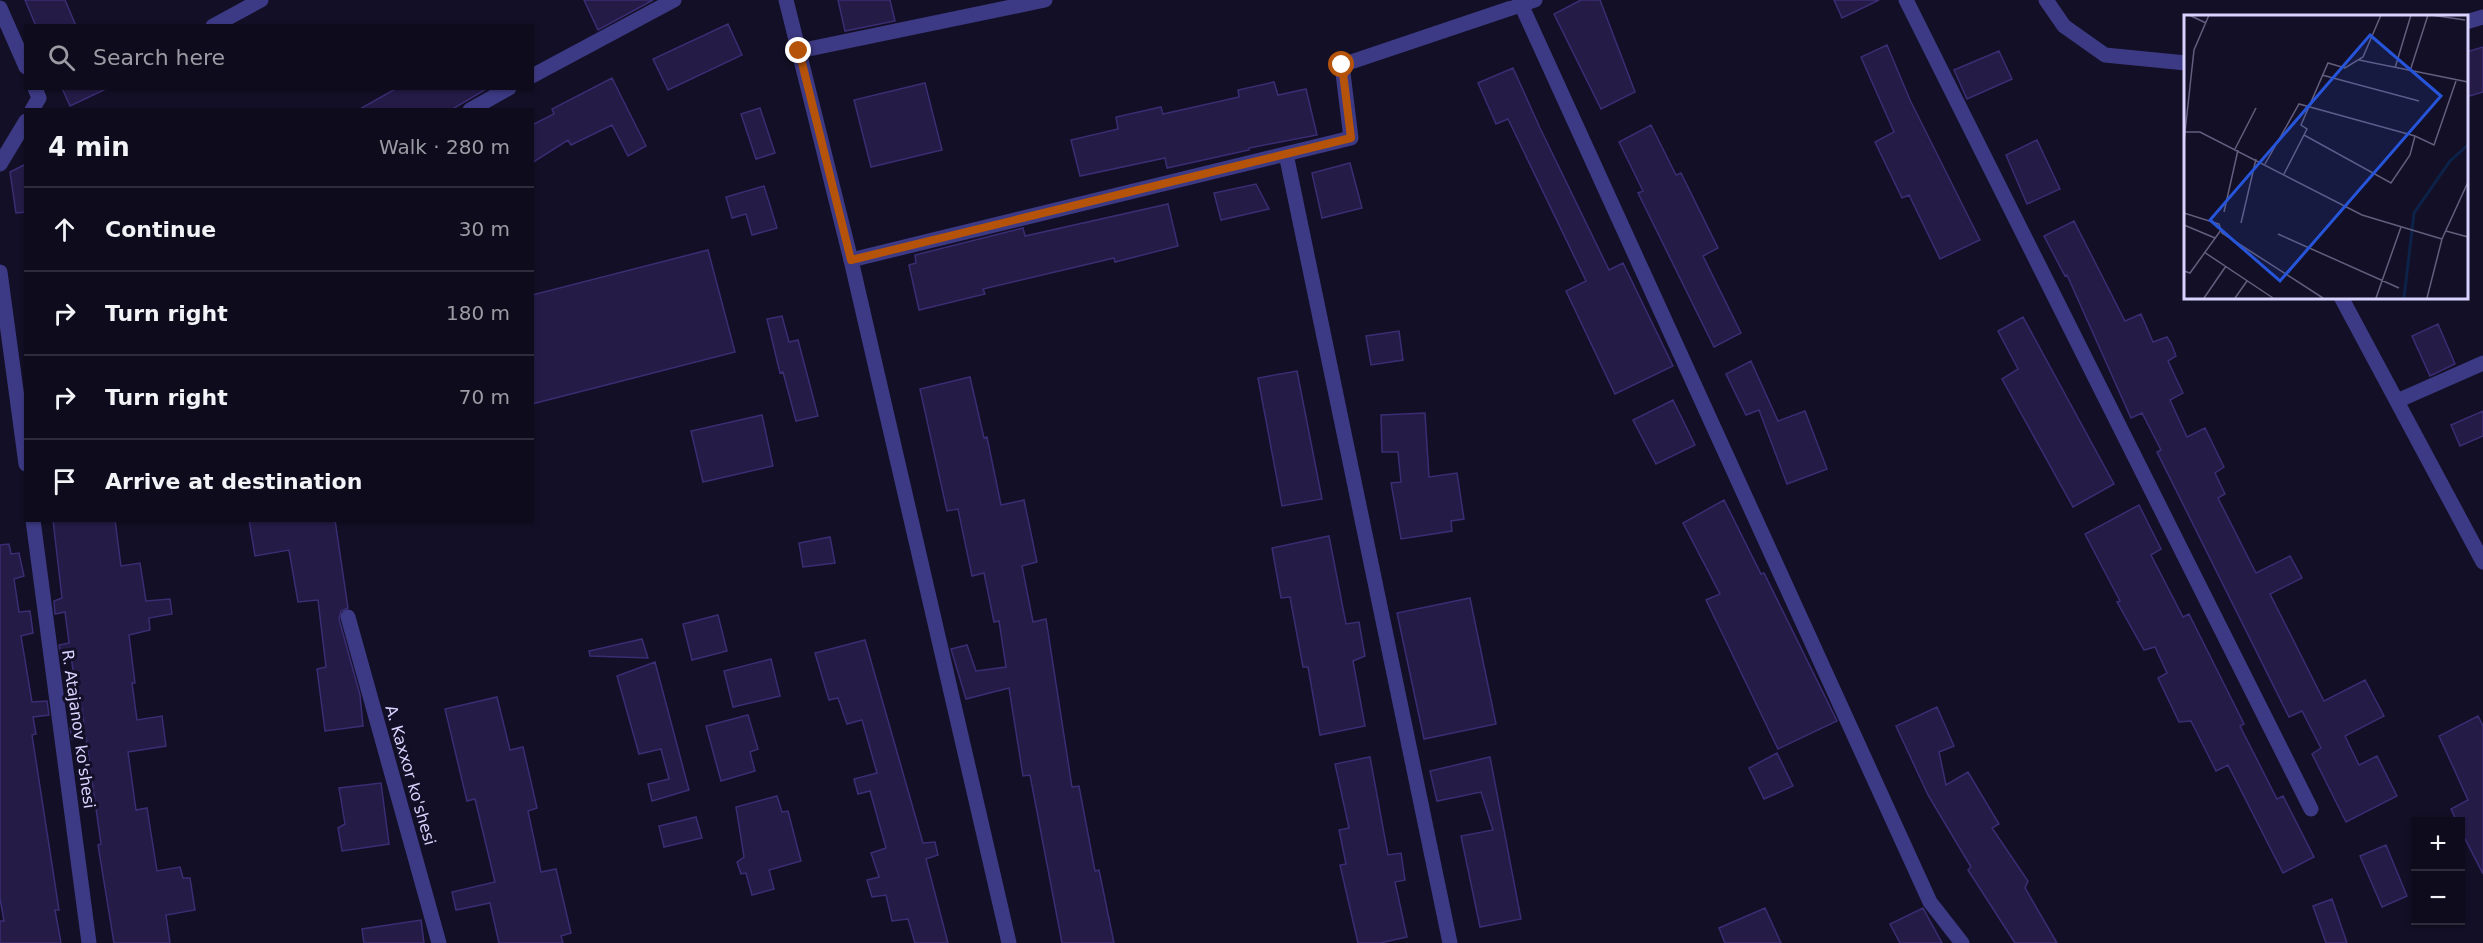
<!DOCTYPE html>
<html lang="en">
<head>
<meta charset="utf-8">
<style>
  :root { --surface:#0e0b1c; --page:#171425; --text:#f1f3f6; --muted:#9b9ba3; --line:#2e2b3b }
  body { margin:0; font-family:"DejaVu Sans",sans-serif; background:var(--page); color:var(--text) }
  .controls { position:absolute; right:18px; bottom:18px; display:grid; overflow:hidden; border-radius:0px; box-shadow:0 2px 4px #0004 }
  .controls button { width:54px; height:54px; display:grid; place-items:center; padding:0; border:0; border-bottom:2px solid var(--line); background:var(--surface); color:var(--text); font:30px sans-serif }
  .stop { position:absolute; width:18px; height:18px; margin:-14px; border:4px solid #b45309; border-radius:50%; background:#fff }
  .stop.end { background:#b45309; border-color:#fff; box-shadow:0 2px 6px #0008 }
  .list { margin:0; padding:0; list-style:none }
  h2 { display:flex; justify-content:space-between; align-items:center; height:78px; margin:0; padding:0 24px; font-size:26px }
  h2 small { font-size:20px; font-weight:400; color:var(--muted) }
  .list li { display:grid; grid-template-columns:39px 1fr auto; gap:18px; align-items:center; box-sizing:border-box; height:84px; padding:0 24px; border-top:2px solid var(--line) }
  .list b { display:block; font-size:22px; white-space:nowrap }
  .list em { font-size:20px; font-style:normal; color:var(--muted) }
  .icon { flex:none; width:33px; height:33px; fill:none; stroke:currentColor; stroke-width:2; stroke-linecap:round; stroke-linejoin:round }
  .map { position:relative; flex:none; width:2483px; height:943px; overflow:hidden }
  .search { position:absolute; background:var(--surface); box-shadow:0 2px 4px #0004; left:24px; top:24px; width:510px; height:66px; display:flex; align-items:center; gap:15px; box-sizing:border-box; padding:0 21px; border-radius:0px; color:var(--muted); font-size:22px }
  .panel { position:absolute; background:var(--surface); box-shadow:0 2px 4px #0004; left:24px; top:108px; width:510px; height:414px; border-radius:0px }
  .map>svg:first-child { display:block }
</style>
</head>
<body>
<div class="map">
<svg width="2483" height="943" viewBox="0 0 2483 943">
  <rect width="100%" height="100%" fill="#130f26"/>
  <path fill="#241b47" stroke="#3b2d73" stroke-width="1.5" d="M 25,0 L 65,0 L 76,26 L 36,26 Z
    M 584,0 L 653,0 L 598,30 Z
    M 838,0 L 890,0 L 895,21 L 845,31 Z
    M 1581,0 L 1600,0 L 1635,92 L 1601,109 L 1554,14 Z
    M 1834,0 L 1879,0 L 1842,18 Z
    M 728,24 L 742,55 L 668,90 L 653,59 Z
    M 1887,45 L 1910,100 L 1980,240 L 1940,259 L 1909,195 L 1902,198 L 1875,142 L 1894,132 L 1861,57 Z
    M 2483,47 L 2483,92 L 2466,97 L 2466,52 Z
    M 1999,51 L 2012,79 L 1967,99 L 1954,70 Z
    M 1513,68 L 1540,128 L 1609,270 L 1623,263 L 1673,366 L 1615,394 L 1566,291 L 1586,281 L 1508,119 L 1496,124 L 1478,83 Z
    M 612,78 L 646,146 L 628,156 L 612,125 L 571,145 L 568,140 L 532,163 L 532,125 L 554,114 L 552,109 Z
    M 1274,82 L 1278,95 L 1306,89 L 1317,135 L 1249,148 L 1249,150 L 1167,168 L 1165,158 L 1080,176 L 1071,140 L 1118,129 L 1116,117 L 1161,107 L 1163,114 L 1239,97 L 1238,90 Z
    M 925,83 L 942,150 L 871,167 L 854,100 Z
    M 62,88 L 108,88 L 70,106 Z
    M 397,88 L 488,88 L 451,110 L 358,110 Z
    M 760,108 L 775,153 L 756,159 L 741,114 Z
    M 1651,125 L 1676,175 L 1681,173 L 1718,248 L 1703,256 L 1741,333 L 1714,347 L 1638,193 L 1643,191 L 1619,142 Z
    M 2037,140 L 2060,189 L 2027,204 L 2006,155 Z
    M 1350,163 L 1362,208 L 1322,218 L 1312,173 Z
    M 26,164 L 26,212 L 16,213 L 10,172 Z
    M 1256,184 L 1269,209 L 1221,220 L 1214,193 Z
    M 764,186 L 777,228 L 752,235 L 746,214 L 732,218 L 726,197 Z
    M 1168,204 L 1178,246 L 1115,262 L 1114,258 L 983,289 L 985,294 L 919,310 L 909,265 L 916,263 L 915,255 L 1023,228 L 1025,236 Z
    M 2074,221 L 2125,321 L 2141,314 L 2153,342 L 2167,337 L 2171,343 L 2176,356 L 2168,361 L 2183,393 L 2170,400 L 2187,437 L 2205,428 L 2224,467 L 2215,473 L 2225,494 L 2218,498 L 2256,573 L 2290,556 L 2302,578 L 2270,594 L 2324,701 L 2365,680 L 2384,716 L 2345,736 L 2359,765 L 2377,756 L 2397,796 L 2346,822 L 2312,754 L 2321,748 L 2302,711 L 2289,717 L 2157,452 L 2161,450 L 2142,413 L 2131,418 L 2067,275 L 2065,276 L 2044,236 Z
    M 708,250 L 735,352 L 532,404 L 532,295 Z
    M 782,316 L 789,342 L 798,340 L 818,416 L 796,421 L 783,372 L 780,373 L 767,319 Z
    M 2023,317 L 2114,484 L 2073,507 L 2002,379 L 2018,369 L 1998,331 Z
    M 2438,324 L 2455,364 L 2430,376 L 2412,336 Z
    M 1399,331 L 1403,360 L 1371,365 L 1366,336 Z
    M 1751,361 L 1778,421 L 1805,411 L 1827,469 L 1787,484 L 1759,410 L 1746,415 L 1726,374 Z
    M 1297,371 L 1322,499 L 1282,506 L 1258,378 Z
    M 970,377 L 984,438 L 987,437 L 1001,505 L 1024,500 L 1037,562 L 1022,566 L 1033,622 L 1046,619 L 1072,787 L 1079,786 L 1095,871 L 1099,870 L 1114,943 L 1062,943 L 1030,775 L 1023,776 L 1009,688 L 966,699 L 951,649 L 967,645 L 976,671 L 1006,667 L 999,621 L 994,622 L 984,573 L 972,576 L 958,509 L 947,511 L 920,389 Z
    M 1673,400 L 1695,445 L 1656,464 L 1633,420 Z
    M 2483,411 L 2483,436 L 2460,446 L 2451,425 Z
    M 1425,413 L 1429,477 L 1457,473 L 1464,519 L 1451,521 L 1452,531 L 1401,539 L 1391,483 L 1401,482 L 1398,452 L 1382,452 L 1381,415 Z
    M 762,415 L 773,466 L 703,482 L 691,431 Z
    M 1724,500 L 1761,574 L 1764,573 L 1837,721 L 1778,749 L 1706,600 L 1720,594 L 1683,523 Z
    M 2139,505 L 2161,549 L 2151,555 L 2183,617 L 2189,614 L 2244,724 L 2240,726 L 2277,799 L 2283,796 L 2314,857 L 2283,873 L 2228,765 L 2216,771 L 2191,721 L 2179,722 L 2158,678 L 2167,673 L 2155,647 L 2144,650 L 2117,602 L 2120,601 L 2085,534 Z
    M 53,520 L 115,520 L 121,566 L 140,563 L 146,601 L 170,599 L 172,614 L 149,618 L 150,630 L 129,635 L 135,683 L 132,683 L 137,720 L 162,716 L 166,746 L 128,752 L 136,810 L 147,808 L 157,871 L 180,867 L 183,878 L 190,878 L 195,910 L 166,915 L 170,943 L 114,943 L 98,845 L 101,844 L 86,738 L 72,739 L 70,728 L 84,724 L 79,690 L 76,691 L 71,656 L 61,656 L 59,645 L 69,643 L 65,612 L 55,614 L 54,601 L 62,598 Z
    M 249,520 L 335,520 L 348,608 L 341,611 L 339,619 L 360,695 L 363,726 L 325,731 L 317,669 L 326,667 L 318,600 L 298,602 L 289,550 L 255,556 Z
    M 1329,536 L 1346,624 L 1359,622 L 1365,656 L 1353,661 L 1365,726 L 1320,735 L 1308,667 L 1303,667 L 1290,597 L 1281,598 L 1272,548 Z
    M 830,537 L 835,563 L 803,567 L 799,543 Z
    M 9,544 L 11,554 L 19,553 L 24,576 L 14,579 L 19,612 L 30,611 L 33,633 L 21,636 L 32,702 L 47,701 L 49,715 L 33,717 L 36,734 L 32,735 L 59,910 L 55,910 L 61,943 L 0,943 L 0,921 L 4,921 L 0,898 L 0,545 Z
    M 1470,598 L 1496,724 L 1424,739 L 1397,613 Z
    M 718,615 L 727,651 L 692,660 L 683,624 Z
    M 642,639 L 648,658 L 590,656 L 589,651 Z
    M 865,640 L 923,843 L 935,842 L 938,855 L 926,859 L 948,943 L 915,943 L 908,919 L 892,921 L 886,895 L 872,897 L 867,880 L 879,877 L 871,853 L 886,848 L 870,791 L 858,794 L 854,779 L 877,773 L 862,720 L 847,724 L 838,698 L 829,700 L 815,653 Z
    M 771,659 L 780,696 L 733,707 L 724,671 Z
    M 655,662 L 689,790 L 652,801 L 648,784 L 669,779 L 661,749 L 639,754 L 617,676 Z
    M 497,697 L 510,750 L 523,747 L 537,808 L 528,811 L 541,872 L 556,869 L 571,933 L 561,936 L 563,943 L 499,943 L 490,903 L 456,910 L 452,892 L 495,882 L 475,799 L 467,801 L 445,709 Z
    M 1937,707 L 1954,746 L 1939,752 L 1946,785 L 1968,772 L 1999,824 L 1992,828 L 2028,881 L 2025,888 L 2057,943 L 2015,943 L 1968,870 L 1971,867 L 1928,795 L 1896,726 Z
    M 748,715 L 758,749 L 750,752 L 755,771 L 721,781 L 706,726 Z
    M 2478,716 L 2483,726 L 2483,874 L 2460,829 L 2460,822 L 2457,822 L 2451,809 L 2468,800 L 2439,736 Z
    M 1777,753 L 1793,786 L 1764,799 L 1749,768 Z
    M 1370,757 L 1388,855 L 1401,853 L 1405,880 L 1395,882 L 1407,937 L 1380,943 L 1358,943 L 1340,865 L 1346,864 L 1339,830 L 1349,828 L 1335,764 Z
    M 1490,757 L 1521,919 L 1480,927 L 1461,836 L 1493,830 L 1481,792 L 1437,801 L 1430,771 Z
    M 381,783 L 389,844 L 342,851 L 338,828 L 345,824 L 339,788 Z
    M 777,796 L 782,812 L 788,811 L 801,861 L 769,870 L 774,889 L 752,895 L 746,873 L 741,874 L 737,862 L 744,857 L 736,807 Z
    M 696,817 L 702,838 L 664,847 L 659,826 Z
    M 2386,845 L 2407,896 L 2382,907 L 2360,856 Z
    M 2332,899 L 2347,943 L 2326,943 L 2313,906 Z
    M 1765,908 L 1781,943 L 1725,943 L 1719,928 Z
    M 1923,908 L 1942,943 L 1900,943 L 1890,924 Z
    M 421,920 L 424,943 L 364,943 L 362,929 Z"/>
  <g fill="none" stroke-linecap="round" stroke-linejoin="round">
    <path stroke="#3d3a85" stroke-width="15" d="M 1519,0 L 1930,902 L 1962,943
      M 1906,0 L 2311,809
      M 2046,0 L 2064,26 L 2105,55 L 2186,63
      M 0,8 L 26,67
      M 2466,22 L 2483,17
      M 213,26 L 261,0
      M 799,51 L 1045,0
      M 532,76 L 674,0
      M 32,110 L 39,98 L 35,88
      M 470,110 L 509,88
      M 1286,154 L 1450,943
      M 0,164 L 26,121
      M 851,260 L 1351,138 L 1342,65 L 1535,0
      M 0,272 L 26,464
      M 2341,297 L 2483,562
      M 2397,401 L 2483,363
      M 33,520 L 89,943
      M 348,617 L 439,943"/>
    <path stroke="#3d3a85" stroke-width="15" d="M 786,0 L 851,260 L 1009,943"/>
  </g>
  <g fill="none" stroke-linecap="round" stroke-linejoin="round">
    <path stroke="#b45309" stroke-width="8" d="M 799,51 L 851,260 L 1351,138 L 1342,65"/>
  </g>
  <g text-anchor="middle" stroke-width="6" stroke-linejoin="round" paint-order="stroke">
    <g font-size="16" fill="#d9d4ff" stroke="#130f26">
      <text transform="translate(79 729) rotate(82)" y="6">R. Atajanov ko'shesi</text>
      <text transform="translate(411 775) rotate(74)" y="6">A. Kaxxor ko'shesi</text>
    </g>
  </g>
  <g transform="translate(2184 15)">
    <rect width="284" height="284" fill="#130f26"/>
    <path fill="none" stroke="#0c2248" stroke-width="3" d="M 220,283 L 230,198 L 266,146 L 284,130"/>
    <path fill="none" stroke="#625e7d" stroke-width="1.5" d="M 5,0 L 22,8M 247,0 L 281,5M 175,45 L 284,67M 211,53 L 227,0M 226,56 L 244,0M 138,60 L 235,86M 1,117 L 10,35 L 25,0M 120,120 L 207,168 L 226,140 L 231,121M 0,129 L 1,117 L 16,117 L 178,200 L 258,224M 51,134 L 72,93M 81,149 L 115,89 L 231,121 L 250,130 L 272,66M 100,159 L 123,114 L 117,110 L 144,48 L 161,53 L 179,42 L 197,0M 40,197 L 54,135M 0,198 L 35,209 L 38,218 L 139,283M 57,208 L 72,144M 0,210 L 31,223M 262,216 L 284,222M 94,219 L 215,273M 20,237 L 89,283M 0,256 L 6,258 L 37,215M 20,283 L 42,251M 51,283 L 63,266M 192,283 L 217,212M 243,283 L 258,224 L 284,167"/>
    <path fill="#2655da" fill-opacity="0.15" stroke="#2655da" stroke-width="3" d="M 186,20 L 257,81 L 96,266 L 26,205 Z"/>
    <rect width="284" height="284" fill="none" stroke="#d9d4ff" stroke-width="3"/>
  </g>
</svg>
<div class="controls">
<button>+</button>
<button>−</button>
</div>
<div class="stop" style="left:1342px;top:65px"></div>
<div class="stop end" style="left:799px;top:51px"></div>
<div class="search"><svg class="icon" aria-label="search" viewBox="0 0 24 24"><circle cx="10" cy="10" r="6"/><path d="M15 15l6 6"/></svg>Search here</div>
<section class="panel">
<h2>4 min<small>Walk · 280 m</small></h2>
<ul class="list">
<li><svg class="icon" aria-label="ahead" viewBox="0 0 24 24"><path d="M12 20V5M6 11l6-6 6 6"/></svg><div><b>Continue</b></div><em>30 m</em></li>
<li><svg class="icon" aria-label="right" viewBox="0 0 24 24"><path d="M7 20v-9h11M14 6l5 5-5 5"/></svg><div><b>Turn right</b></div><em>180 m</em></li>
<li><svg class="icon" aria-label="right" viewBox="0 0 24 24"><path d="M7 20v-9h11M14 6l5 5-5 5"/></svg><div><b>Turn right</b></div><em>70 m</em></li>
<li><svg class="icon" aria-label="arrive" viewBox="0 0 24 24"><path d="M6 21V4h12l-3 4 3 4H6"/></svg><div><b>Arrive at destination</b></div></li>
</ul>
</section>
</div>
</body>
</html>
